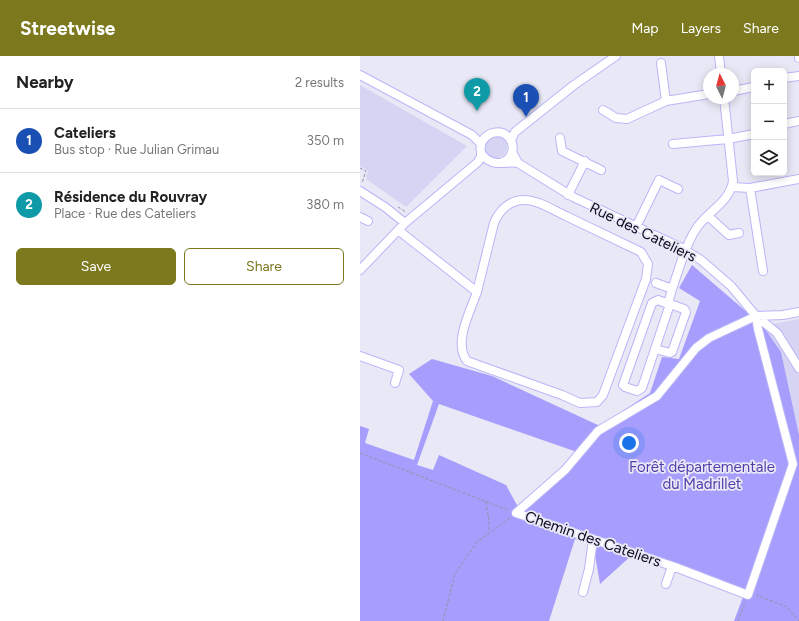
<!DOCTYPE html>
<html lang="en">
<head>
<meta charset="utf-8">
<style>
  :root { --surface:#fff; --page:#f2f2f2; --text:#222; --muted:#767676; --line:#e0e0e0; --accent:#7c781d }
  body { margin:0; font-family:Figtree,sans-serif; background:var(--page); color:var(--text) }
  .controls { position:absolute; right:12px; top:12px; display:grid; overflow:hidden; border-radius:6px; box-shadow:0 2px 10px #0003 }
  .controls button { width:36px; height:36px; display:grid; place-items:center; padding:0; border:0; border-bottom:1px solid var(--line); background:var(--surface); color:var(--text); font:20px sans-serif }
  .compass { position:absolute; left:343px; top:12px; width:36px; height:36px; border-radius:50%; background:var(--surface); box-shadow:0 2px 10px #0003; rotate:354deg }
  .you { position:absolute; left:269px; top:387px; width:14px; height:14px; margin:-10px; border:3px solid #fff; border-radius:50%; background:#1a73e8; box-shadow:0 0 0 6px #1a73e833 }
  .badge { display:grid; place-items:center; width:26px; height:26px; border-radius:50%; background:var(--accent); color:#fff; font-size:13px; font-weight:700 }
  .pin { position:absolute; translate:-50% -33px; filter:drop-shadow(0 1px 2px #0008) }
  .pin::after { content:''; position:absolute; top:21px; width:14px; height:12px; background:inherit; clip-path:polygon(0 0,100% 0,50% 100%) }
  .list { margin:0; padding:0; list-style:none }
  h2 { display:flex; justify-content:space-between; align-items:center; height:52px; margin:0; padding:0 16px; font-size:17px }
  h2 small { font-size:13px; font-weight:400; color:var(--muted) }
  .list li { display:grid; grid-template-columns:26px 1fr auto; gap:12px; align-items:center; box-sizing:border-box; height:64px; padding:0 16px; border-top:1px solid var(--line) }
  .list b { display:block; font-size:15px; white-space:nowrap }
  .list p { margin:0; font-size:13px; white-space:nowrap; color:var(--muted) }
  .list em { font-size:13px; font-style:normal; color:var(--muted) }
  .actions { display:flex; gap:8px; padding:12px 16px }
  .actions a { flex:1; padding:9px 0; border:1px solid var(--accent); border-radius:6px; text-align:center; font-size:14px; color:var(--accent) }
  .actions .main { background:var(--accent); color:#fff }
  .icon { flex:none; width:22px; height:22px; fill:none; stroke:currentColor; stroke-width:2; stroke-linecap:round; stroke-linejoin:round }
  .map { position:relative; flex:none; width:439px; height:565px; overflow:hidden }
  header { display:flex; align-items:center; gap:24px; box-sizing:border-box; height:56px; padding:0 20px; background:var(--accent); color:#fff }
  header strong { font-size:19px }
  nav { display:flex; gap:22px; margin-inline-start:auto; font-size:14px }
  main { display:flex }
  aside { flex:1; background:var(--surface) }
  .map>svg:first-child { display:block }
</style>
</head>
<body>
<header>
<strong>Streetwise</strong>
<nav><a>Map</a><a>Layers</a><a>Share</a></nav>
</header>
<main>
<aside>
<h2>Nearby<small>2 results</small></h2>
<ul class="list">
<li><span class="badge" style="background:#1a4fb4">1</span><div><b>Cateliers</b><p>Bus stop · Rue Julian Grimau</p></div><em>350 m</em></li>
<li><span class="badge" style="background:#0f9aa8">2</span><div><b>Résidence du Rouvray</b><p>Place · Rue des Cateliers</p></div><em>380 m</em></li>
</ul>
<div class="actions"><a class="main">Save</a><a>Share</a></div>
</aside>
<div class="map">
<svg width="439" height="565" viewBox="0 0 439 565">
  <rect width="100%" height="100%" fill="#e8e8f6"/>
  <path fill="#d5d4f3" d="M 0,29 L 107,90 L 46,151 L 6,123 L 8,115 L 0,110 Z
    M125 91a11 11 0 1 1 22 0a11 11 0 1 1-22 0Z
    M 439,263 L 439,379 L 421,296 L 403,270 Z"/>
  <path fill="#a69dfd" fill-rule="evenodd" d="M 332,209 L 403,270 L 421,296 L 439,379 L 439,565 L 374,565 L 383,541 L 329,519 L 272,499 L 240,528 L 233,487 L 215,483 L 189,565 L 0,565 L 0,370 L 9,373 L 5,387 L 54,404 L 73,345 L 49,318 L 72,303 L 132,320 L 240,370 L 290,337 L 302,301 L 319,303 L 340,245 L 319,232 ZM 79,348 L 217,396 L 203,412 L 158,451 L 146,429 L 79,399 L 73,414 L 57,409 Z"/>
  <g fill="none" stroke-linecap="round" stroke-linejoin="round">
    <g stroke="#bab6f8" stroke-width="10">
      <path id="minor" d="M 359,0 L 361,18
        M 439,0 L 439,2
        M 301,7 L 306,45
        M 0,19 L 112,79 L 120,87 L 121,90
        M 424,22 L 439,20
        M 373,35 L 394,31
        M 243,54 L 256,62 L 267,63 L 306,45 L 349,38
        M 424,68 L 439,65
        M 200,82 L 202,95 L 241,114
        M 151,84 L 155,76 L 214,29 L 256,0
        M 313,88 L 368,83 L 394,78
        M 152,96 L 158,107 L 213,141 L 320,191 L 341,204 L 371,230 L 396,260 L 417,277 L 439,312
        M 143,106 C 156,100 156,84 143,77 C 126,72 111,93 128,104 C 137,110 148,105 158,107
        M 372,131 L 390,132 L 439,123
        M 390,132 L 403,215
        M 0,135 L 25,151 L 45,167
        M 208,139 L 225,105
        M 348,160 L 369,179 L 379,177
        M 0,161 L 8,165
        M 276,171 L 299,124 L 318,133
        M 38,174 L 117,236 L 134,167 C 139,155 149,144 164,144 C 178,144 193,154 206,160 C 231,172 256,184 281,196 L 288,208 L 286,223 L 243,339 L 237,346 L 220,347 L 202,339 L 107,305 C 93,287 110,256 117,236
        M 0,214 L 45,167 L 118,106 L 121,100 L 121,96
        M 296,227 L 312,233 C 319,214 325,189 336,173 C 347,155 369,148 373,125 L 364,42
        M 310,248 L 295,293 L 310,297 L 312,296 L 326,256 L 324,253 L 310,248 L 308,248 L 312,233
        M 396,260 L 398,273 L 433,408 L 388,539 L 315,511 L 156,457 L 205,414 L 238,375 L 297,340 L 336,292 L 349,282 L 396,260 L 423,259 L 439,256
        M 295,293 L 282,332 L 277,335 L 265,331 L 263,329 L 292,247 L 298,244 L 308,248
        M 0,300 L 39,314 L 35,327
        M 306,528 L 312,510
        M 223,536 L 229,513 L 233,483"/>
    </g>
    <path stroke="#9493a4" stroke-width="1" stroke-dasharray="3 2" stroke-linecap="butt" d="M 0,112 L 6,115 L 2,127
      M 38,151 L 46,156
      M 0,397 L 148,454
      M 126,446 L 129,464 L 129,476
      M 396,539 L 427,551 L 439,565
      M 83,565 L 95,518 L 117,486 L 150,462
      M 378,565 L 385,547"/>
    <use href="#minor" stroke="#fff" stroke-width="8"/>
  </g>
  <g text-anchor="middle" stroke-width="3.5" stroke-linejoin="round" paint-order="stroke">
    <g font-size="15" fill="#0d0920" stroke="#e8e8f6">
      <text transform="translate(283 176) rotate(26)" y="5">Rue des Cateliers</text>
      <text transform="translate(233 483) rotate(19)" y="5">Chemin des Cateliers</text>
    </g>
    <g font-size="15" fill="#533daa" stroke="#e8e8f6">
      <text x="342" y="416">Forêt départementale<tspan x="342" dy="17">du Madrillet</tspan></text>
    </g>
  </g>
</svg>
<div class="controls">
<button>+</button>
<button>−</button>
<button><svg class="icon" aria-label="layers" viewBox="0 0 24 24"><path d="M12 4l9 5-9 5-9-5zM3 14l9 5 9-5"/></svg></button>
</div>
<svg class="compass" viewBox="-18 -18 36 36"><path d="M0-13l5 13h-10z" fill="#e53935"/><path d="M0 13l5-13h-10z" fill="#767676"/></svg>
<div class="you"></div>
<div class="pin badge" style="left:166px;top:61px;background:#1a4fb4">1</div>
<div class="pin badge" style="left:117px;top:55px;background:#0f9aa8">2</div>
</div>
</main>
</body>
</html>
